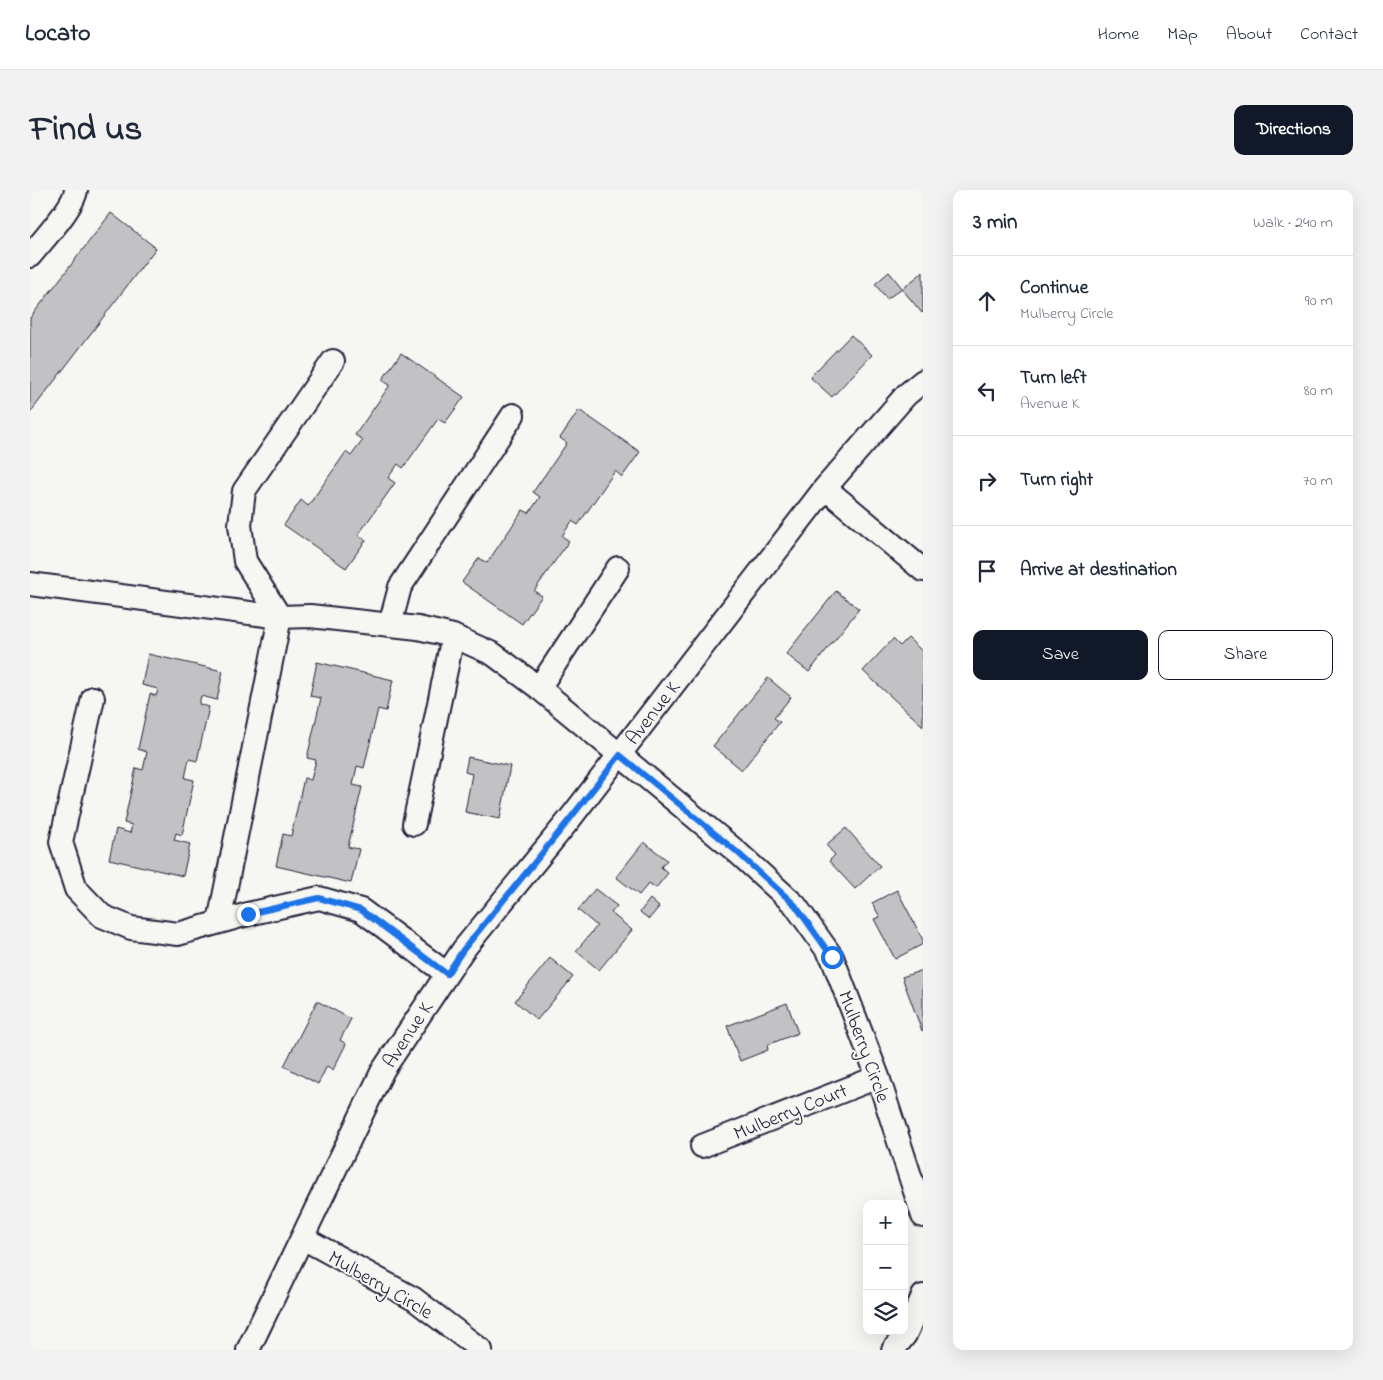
<!DOCTYPE html>
<html lang="en">
<head>
<meta charset="utf-8">
<style>
  :root { --surface:#fff; --page:#f2f2f3; --text:#1f2937; --muted:#747a83; --line:#e0e1e3; --accent:#111827 }
  body { margin:0; font-family:"Indie Flower",sans-serif; background:var(--page); color:var(--text) }
  .controls { position:absolute; right:15px; bottom:15px; display:grid; overflow:hidden; border-radius:10px; box-shadow:0 5px 20px #0002 }
  .controls button { width:45px; height:45px; display:grid; place-items:center; padding:0; border:0; border-bottom:1px solid var(--line); background:var(--surface); color:var(--text); font:25px sans-serif }
  .stop { position:absolute; width:15px; height:15px; margin:-11px; border:4px solid #1a73e8; border-radius:50%; background:#fff }
  .stop.end { background:#1a73e8; border-color:#fff; box-shadow:0 1px 5px #0008 }
  .list { margin:0; padding:0; list-style:none }
  h2 { display:flex; justify-content:space-between; align-items:center; height:65px; margin:0; padding:0 20px; font-size:21px }
  h2 small { font-size:16px; font-weight:400; color:var(--muted) }
  .list li { display:grid; grid-template-columns:32px 1fr auto; gap:15px; align-items:center; box-sizing:border-box; height:90px; padding:0 20px; border-top:1px solid var(--line) }
  .list b { display:block; font-size:19px; white-space:nowrap }
  .list p { margin:0; font-size:16px; white-space:nowrap; color:var(--muted) }
  .list em { font-size:16px; font-style:normal; color:var(--muted) }
  .actions { display:flex; gap:10px; padding:15px 20px }
  .actions a { flex:1; padding:11px 0; border:1px solid var(--accent); border-radius:10px; text-align:center; font-size:18px; color:var(--accent) }
  .actions .main { background:var(--accent); color:#fff }
  .icon { flex:none; width:28px; height:28px; fill:none; stroke:currentColor; stroke-width:2; stroke-linecap:round; stroke-linejoin:round }
  .map { position:relative; flex:none; width:893px; height:1160px; overflow:hidden; border-radius:10px }
  header { display:flex; align-items:center; gap:30px; box-sizing:border-box; height:70px; padding:0 25px; background:var(--surface); border-bottom:1px solid var(--line) }
  header strong { font-size:24px }
  nav { display:flex; gap:28px; margin-inline-start:auto; font-size:18px }
  .intro { display:flex; align-items:center; justify-content:space-between; box-sizing:border-box; height:120px; padding:0 30px }
  h1 { margin:0; font-size:35px }
  .button { padding:12px 22px; border-radius:10px; background:var(--accent); color:#fff; font-size:18px; font-weight:700 }
  main { display:flex; gap:30px; padding:0 30px }
  aside { flex:1; background:var(--surface); border-radius:10px; box-shadow:0 5px 20px #0002 }
  .map>svg:first-child { display:block }
</style>
</head>
<body>
<header>
<strong>Locato</strong>
<nav><a>Home</a><a>Map</a><a>About</a><a>Contact</a></nav>
</header>
<div class="intro"><h1>Find us</h1><a class="button">Directions</a></div>
<main>
<div class="map">
<svg width="893" height="1160" viewBox="0 0 893 1160">
  <rect width="100%" height="100%" fill="#f6f6f2"/>
  <filter id="ink" filterUnits="userSpaceOnUse"><feTurbulence type="fractalNoise" baseFrequency=".02" numOctaves="2"/><feDisplacementMap in="SourceGraphic" scale="10" xChannelSelector="R" yChannelSelector="G"/><feConvolveMatrix kernelMatrix="1 2 1 2 8 2 1 2 1" color-interpolation-filters="sRGB"/></filter>
  <g filter="url(#ink)">
    <path fill="#c2c2c4" stroke="#22223b" d="M 81,23 L 126,58 L 0,223 L 0,128 Z
      M 859,82 L 872,98 L 857,109 L 845,94 Z
      M 893,82 L 893,122 L 892,123 L 872,99 Z
      M 821,145 L 842,165 L 802,207 L 780,187 Z
      M 371,163 L 434,207 L 415,233 L 408,229 L 373,278 L 368,274 L 358,288 L 365,293 L 328,345 L 336,350 L 316,378 L 254,335 L 271,310 L 278,316 L 316,262 L 321,266 L 333,250 L 325,245 L 360,195 L 352,190 Z
      M 549,220 L 610,262 L 592,287 L 585,281 L 548,335 L 542,331 L 532,346 L 539,351 L 504,401 L 512,406 L 492,434 L 432,392 L 449,368 L 457,373 L 493,320 L 499,323 L 510,307 L 503,302 L 537,253 L 530,248 Z
      M 806,401 L 829,419 L 779,482 L 756,464 Z
      M 878,448 L 893,462 L 893,475 L 891,477 L 893,478 L 893,536 L 833,481 L 863,449 L 870,456 Z
      M 118,464 L 193,481 L 187,510 L 171,506 L 169,514 L 179,517 L 167,571 L 159,569 L 155,588 L 164,590 L 152,645 L 146,643 L 144,650 L 160,654 L 153,686 L 79,669 L 86,639 L 100,643 L 102,635 L 94,633 L 106,578 L 113,580 L 117,562 L 108,559 L 120,504 L 126,506 L 128,499 L 112,495 Z
      M 287,472 L 363,490 L 356,521 L 348,519 L 334,578 L 327,576 L 323,595 L 332,597 L 318,657 L 329,659 L 321,693 L 246,676 L 253,644 L 261,646 L 274,588 L 281,590 L 286,570 L 277,568 L 291,508 L 280,506 Z
      M 738,488 L 761,507 L 744,528 L 750,532 L 712,580 L 683,556 Z
      M 438,567 L 480,576 L 470,629 L 435,622 L 442,584 L 435,582 Z
      M 816,638 L 850,676 L 825,699 L 799,671 L 805,665 L 796,655 Z
      M 614,652 L 637,670 L 631,677 L 638,683 L 626,698 L 619,693 L 609,705 L 586,687 Z
      M 565,699 L 587,716 L 581,723 L 602,740 L 569,780 L 546,761 L 567,736 L 548,720 Z
      M 867,700 L 893,750 L 893,754 L 865,769 L 844,729 L 850,727 L 842,713 Z
      M 620,709 L 629,717 L 619,729 L 610,722 Z
      M 520,768 L 543,787 L 507,830 L 485,811 Z
      M 893,780 L 893,840 L 892,841 L 872,787 Z
      M 287,811 L 321,829 L 310,850 L 316,854 L 303,880 L 297,876 L 288,894 L 254,876 Z
      M 757,813 L 768,843 L 737,855 L 738,860 L 710,871 L 697,836 Z"/>
    <g fill="none" stroke-linecap="round" stroke-linejoin="round">
      <g stroke="#22223b" stroke-width="26">
        <path id="minor" d="M 0,66 C 12,51 44,17 46,0
          M 795,298 L 893,380
          M 0,394 L 250,427 L 280,426 L 388,438 L 423,446 L 463,464 L 509,498 L 707,662 L 765,715 L 802,767 L 848,887 L 893,1026
          M 360,435 L 370,397 L 483,225
          M 509,498 L 588,378
          M 63,508 L 31,652 L 46,699 L 72,726 L 101,738 L 148,744 L 218,724 L 289,708 L 331,720 L 417,784
          M 384,634 L 423,446
          M 189,732 L 250,427 L 215,371 L 210,335 L 214,301 L 303,171
          M 672,956 L 848,887
          M 273,1048 L 384,1109 L 451,1160
          M 218,1160 L 353,880 L 433,760 L 539,630 L 795,298 L 876,205 L 893,191
          M 863,1160 L 875,1145 L 893,1106"/>
      </g>
      <use href="#minor" stroke="#f6f6f2" stroke-width="22"/>
    </g>
  </g>
  <g fill="none" stroke-linecap="round" stroke-linejoin="round" filter="url(#ink)">
    <path stroke="#1a73e8" stroke-width="6" d="M 218,724 L 289,708 L 331,720 L 417,784 L 433,760 L 539,630 L 590,565 L 707,662 L 765,715 L 802,767"/>
  </g>
  <g text-anchor="middle" stroke-width="4" stroke-linejoin="round" paint-order="stroke">
    <g font-size="20" fill="#22223b" stroke="#f6f6f2">
      <text transform="translate(622 522) rotate(-52)" y="7">Avenue K</text>
      <text transform="translate(377 844) rotate(-57)" y="7">Avenue K</text>
      <text transform="translate(835 856) rotate(70)" y="7">Mulberry Circle</text>
      <text transform="translate(760 921) rotate(-22)" y="7">Mulberry Court</text>
      <text transform="translate(351 1094) rotate(30)" y="7">Mulberry Circle</text>
    </g>
  </g>
</svg>
<div class="controls">
<button>+</button>
<button>−</button>
<button><svg class="icon" aria-label="layers" viewBox="0 0 24 24"><path d="M12 4l9 5-9 5-9-5zM3 14l9 5 9-5"/></svg></button>
</div>
<div class="stop" style="left:802px;top:767px"></div>
<div class="stop end" style="left:218px;top:724px"></div>
</div>
<aside>
<h2>3 min<small>Walk · 240 m</small></h2>
<ul class="list">
<li><svg class="icon" aria-label="ahead" viewBox="0 0 24 24"><path d="M12 20V5M6 11l6-6 6 6"/></svg><div><b>Continue</b><p>Mulberry Circle</p></div><em>90 m</em></li>
<li><svg class="icon" aria-label="left" viewBox="0 0 24 24"><path d="M17 20v-9H6M10 6l-5 5 5 5"/></svg><div><b>Turn left</b><p>Avenue K</p></div><em>80 m</em></li>
<li><svg class="icon" aria-label="right" viewBox="0 0 24 24"><path d="M7 20v-9h11M14 6l5 5-5 5"/></svg><div><b>Turn right</b></div><em>70 m</em></li>
<li><svg class="icon" aria-label="arrive" viewBox="0 0 24 24"><path d="M6 21V4h12l-3 4 3 4H6"/></svg><div><b>Arrive at destination</b></div></li>
</ul>
<div class="actions"><a class="main">Save</a><a>Share</a></div>
</aside>
</main>
</body>
</html>
